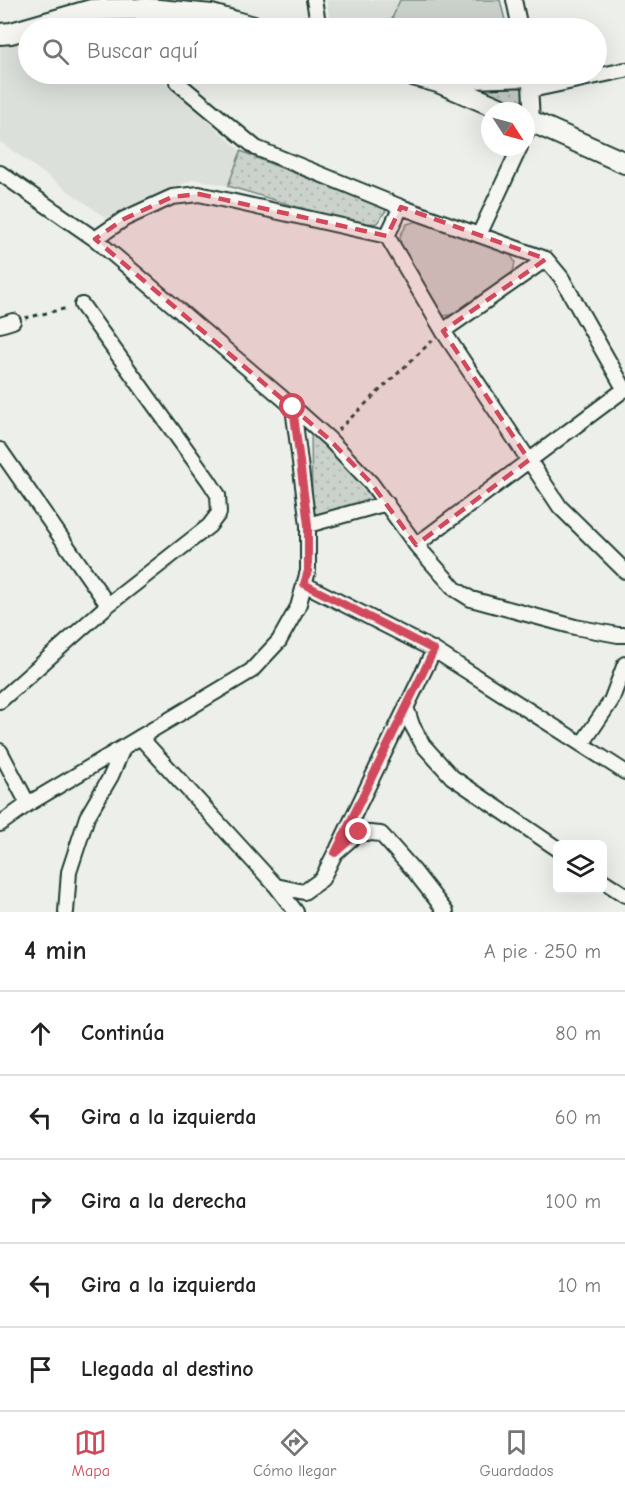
<!DOCTYPE html>
<html lang="es">
<head>
<meta charset="utf-8">
<style>
  :root { --surface:#fff; --page:#f2f2f2; --text:#222; --muted:#767676; --line:#e0e0e0; --accent:#d1495b }
  body { margin:0; font-family:"Comic Neue",sans-serif; background:var(--page); color:var(--text) }
  .controls { position:absolute; right:18px; bottom:18px; display:grid; overflow:hidden; border-radius:9px; box-shadow:0 6px 24px #0002 }
  .controls button { width:54px; height:54px; display:grid; place-items:center; padding:0; border:0; border-bottom:2px solid var(--line); background:var(--surface); color:var(--text); font:30px sans-serif }
  .compass { position:absolute; left:481px; top:102px; width:54px; height:54px; border-radius:50%; background:var(--surface); box-shadow:0 6px 24px #0002; rotate:126deg }
  .stop { position:absolute; width:18px; height:18px; margin:-14px; border:4px solid #d1495b; border-radius:50%; background:#fff }
  .stop.end { background:#d1495b; border-color:#fff; box-shadow:0 2px 6px #0008 }
  .list { margin:0; padding:0; list-style:none }
  h2 { display:flex; justify-content:space-between; align-items:center; height:78px; margin:0; padding:0 24px; font-size:26px }
  h2 small { font-size:20px; font-weight:400; color:var(--muted) }
  .list li { display:grid; grid-template-columns:39px 1fr auto; gap:18px; align-items:center; box-sizing:border-box; height:84px; padding:0 24px; border-top:2px solid var(--line) }
  .list b { display:block; font-size:22px; white-space:nowrap }
  .list em { font-size:20px; font-style:normal; color:var(--muted) }
  .icon { flex:none; width:33px; height:33px; fill:none; stroke:currentColor; stroke-width:2; stroke-linecap:round; stroke-linejoin:round }
  .map { position:relative; flex:none; width:625px; height:912px; overflow:hidden }
  .search { position:absolute; background:var(--surface); box-shadow:0 6px 24px #0002; left:18px; right:18px; top:18px; height:66px; display:flex; align-items:center; gap:15px; box-sizing:border-box; padding:0 21px; border-radius:33px; color:var(--muted); font-size:22px }
  .sheet { height:498px; background:var(--surface) }
  nav { display:flex; justify-content:space-around; align-items:center; box-sizing:border-box; height:84px; border-top:2px solid var(--line); background:var(--surface); font-size:16px; color:var(--muted) }
  nav a { display:grid; justify-items:center; gap:3px }
  nav .on { color:var(--accent) }
  .map>svg:first-child { display:block }
</style>
</head>
<body>
<div class="map">
<svg width="625" height="912" viewBox="0 0 625 912">
  <defs>
    <pattern id="grass-dots" width="8" height="8" patternUnits="userSpaceOnUse" patternTransform="scale(1.5)"><rect width="8" height="8" fill="#cbd2cc"/><path d="M2 2h.1M6 6h.1" fill="none" stroke="#aeb5b0" stroke-width="1.8" stroke-linecap="round"/></pattern>
  </defs>
  <rect width="100%" height="100%" fill="#edefea"/>
  <filter id="ink" filterUnits="userSpaceOnUse"><feTurbulence type="fractalNoise" baseFrequency=".0167" numOctaves="2"/><feDisplacementMap in="SourceGraphic" scale="12" xChannelSelector="R" yChannelSelector="G"/><feConvolveMatrix kernelMatrix="1 2 1 2 8 2 1 2 1" color-interpolation-filters="sRGB"/></filter>
  <g filter="url(#ink)">
    <path fill="#dce0db" d="M 326,0 L 400,0 L 388,28 L 332,28 Z
      M 100,18 L 113,24 L 117,28 L 65,28 Z
      M 28,39 L 28,74 L 158,74 L 168,84 L 241,151 L 228,186 L 194,179 L 106,218 L 0,142 L 0,47 Z"/>
    <path fill="url(#grass-dots)" stroke="#758880" stroke-width="1.5" d="M 455,85 L 525,85 L 520,111 Z
      M 241,151 L 266,162 L 387,209 L 377,223 L 354,224 L 228,186 Z
      M 311,428 L 377,500 L 312,517 Z"/>
    <path fill="#cbd2cc" stroke="#758880" stroke-width="1.5" d="M 400,0 L 500,0 L 507,28 L 388,28 Z
      M 100,18 L 198,21 L 217,25 L 216,28 L 117,28 L 113,24 Z
      M 418,221 L 510,254 L 515,262 L 513,272 L 453,314 L 445,316 L 436,310 L 401,248 L 400,236 L 407,224 Z"/>
    <g fill="none" stroke-linecap="round" stroke-linejoin="round">
      <g stroke="#1f3d34" stroke-width="18">
        <path id="minor" d="M 314,0 L 319,28
          M 514,0 L 520,28
          M 177,82 L 256,148 L 401,207 L 546,259 L 561,277 L 625,390
          M 443,82 L 529,79
          M 531,90 L 625,70
          M 526,134 L 532,122 L 530,84
          M 0,173 L 95,239 L 293,407 L 329,439 L 371,483 L 416,545 L 455,589 L 471,599 L 575,627 L 618,635 L 625,635
          M 401,207 L 387,236 L 443,331 L 560,507 L 625,571
          M 479,235 L 520,147
          M 95,239 L 124,219 L 172,197 L 199,194 L 387,236
          M 0,325 L 13,321
          M 443,331 L 546,259
          M 0,450 L 108,605
          M 308,525 L 387,503
          M 416,545 L 625,389
          M 304,584 L 434,650 L 625,772
          M 0,701 L 108,605 L 209,526 L 219,513 L 218,495 L 209,481 L 82,305
          M 406,707 L 412,725 L 423,745 L 452,777 L 558,849
          M 140,737 L 276,886 L 304,892 L 322,879 L 335,853 L 359,832 L 381,834 L 414,871 L 446,912
          M 582,744 L 611,701 L 625,664
          M 0,751 L 28,804
          M 0,824 L 28,804 L 251,671 L 279,641 L 298,607 L 308,571 L 308,525 L 293,407
          M 338,848 L 434,650
          M 602,880 L 625,895
          M 276,886 L 296,912
          M 66,912 L 69,872 L 87,817 L 111,776 L 123,748"/>
      </g>
      <g stroke="#1f3d34" stroke-width="24">
        <path id="secondary" d="M 0,34 L 11,33 L 91,10 L 148,9 L 212,15 L 257,28
          M 409,74 L 438,82 L 506,111
          M 526,119 L 625,163"/>
      </g>
      <path stroke="#1f3d34" stroke-width="3" stroke-dasharray="4.5 4.5" stroke-linecap="butt" d="M 25,318 L 68,308
        M 338,430 L 433,340"/>
      <use href="#minor" stroke="#f6f6f2" stroke-width="14"/>
      <use href="#secondary" stroke="#f6f6f2" stroke-width="20"/>
    </g>
  </g>
  <g fill="none" stroke-linecap="round" stroke-linejoin="round" filter="url(#ink)">
    <path stroke="#d1495b" stroke-width="8" d="M 293,407 L 308,525 L 308,571 L 304,584 L 434,650 L 335,853 L 359,832"/>
  </g>
  <path fill="#d1495b" fill-opacity="0.2" stroke="#d1495b" stroke-width="4.5" stroke-dasharray="12 8" stroke-linejoin="round" d="M 199,194 L 387,236 L 401,207 L 546,259 L 443,331 L 529,460 L 416,545 L 371,483 L 329,439 L 95,239 L 124,219 L 172,197 Z"/>
</svg>
<div class="controls">
<button><svg class="icon" aria-label="layers" viewBox="0 0 24 24"><path d="M12 4l9 5-9 5-9-5zM3 14l9 5 9-5"/></svg></button>
</div>
<svg class="compass" viewBox="-18 -18 36 36"><path d="M0-13l5 13h-10z" fill="#e53935"/><path d="M0 13l5-13h-10z" fill="#767676"/></svg>
<div class="stop" style="left:293px;top:407px"></div>
<div class="stop end" style="left:359px;top:832px"></div>
<div class="search"><svg class="icon" aria-label="search" viewBox="0 0 24 24"><circle cx="10" cy="10" r="6"/><path d="M15 15l6 6"/></svg>Buscar aquí</div>
</div>
<section class="sheet">
<h2>4 min<small>A pie · 250 m</small></h2>
<ul class="list">
<li><svg class="icon" aria-label="ahead" viewBox="0 0 24 24"><path d="M12 20V5M6 11l6-6 6 6"/></svg><div><b>Continúa</b></div><em>80 m</em></li>
<li><svg class="icon" aria-label="left" viewBox="0 0 24 24"><path d="M17 20v-9H6M10 6l-5 5 5 5"/></svg><div><b>Gira a la izquierda</b></div><em>60 m</em></li>
<li><svg class="icon" aria-label="right" viewBox="0 0 24 24"><path d="M7 20v-9h11M14 6l5 5-5 5"/></svg><div><b>Gira a la derecha</b></div><em>100 m</em></li>
<li><svg class="icon" aria-label="left" viewBox="0 0 24 24"><path d="M17 20v-9H6M10 6l-5 5 5 5"/></svg><div><b>Gira a la izquierda</b></div><em>10 m</em></li>
<li><svg class="icon" aria-label="arrive" viewBox="0 0 24 24"><path d="M6 21V4h12l-3 4 3 4H6"/></svg><div><b>Llegada al destino</b></div></li>
</ul>
</section>
<nav>
<a class="on"><svg class="icon" aria-label="map" viewBox="0 0 24 24"><path d="M3 6l6-2 6 2 6-2v14l-6 2-6-2-6 2zM9 4v14M15 6v14"/></svg>Mapa</a>
<a><svg class="icon" aria-label="directions" viewBox="0 0 24 24"><path d="M12 3l9 9-9 9-9-9zM9 14v-3h6M13 9l2 2-2 2"/></svg>Cómo llegar</a>
<a><svg class="icon" aria-label="saved" viewBox="0 0 24 24"><path d="M7 4h10v16l-5-4-5 4z"/></svg>Guardados</a>
</nav>
</body>
</html>
